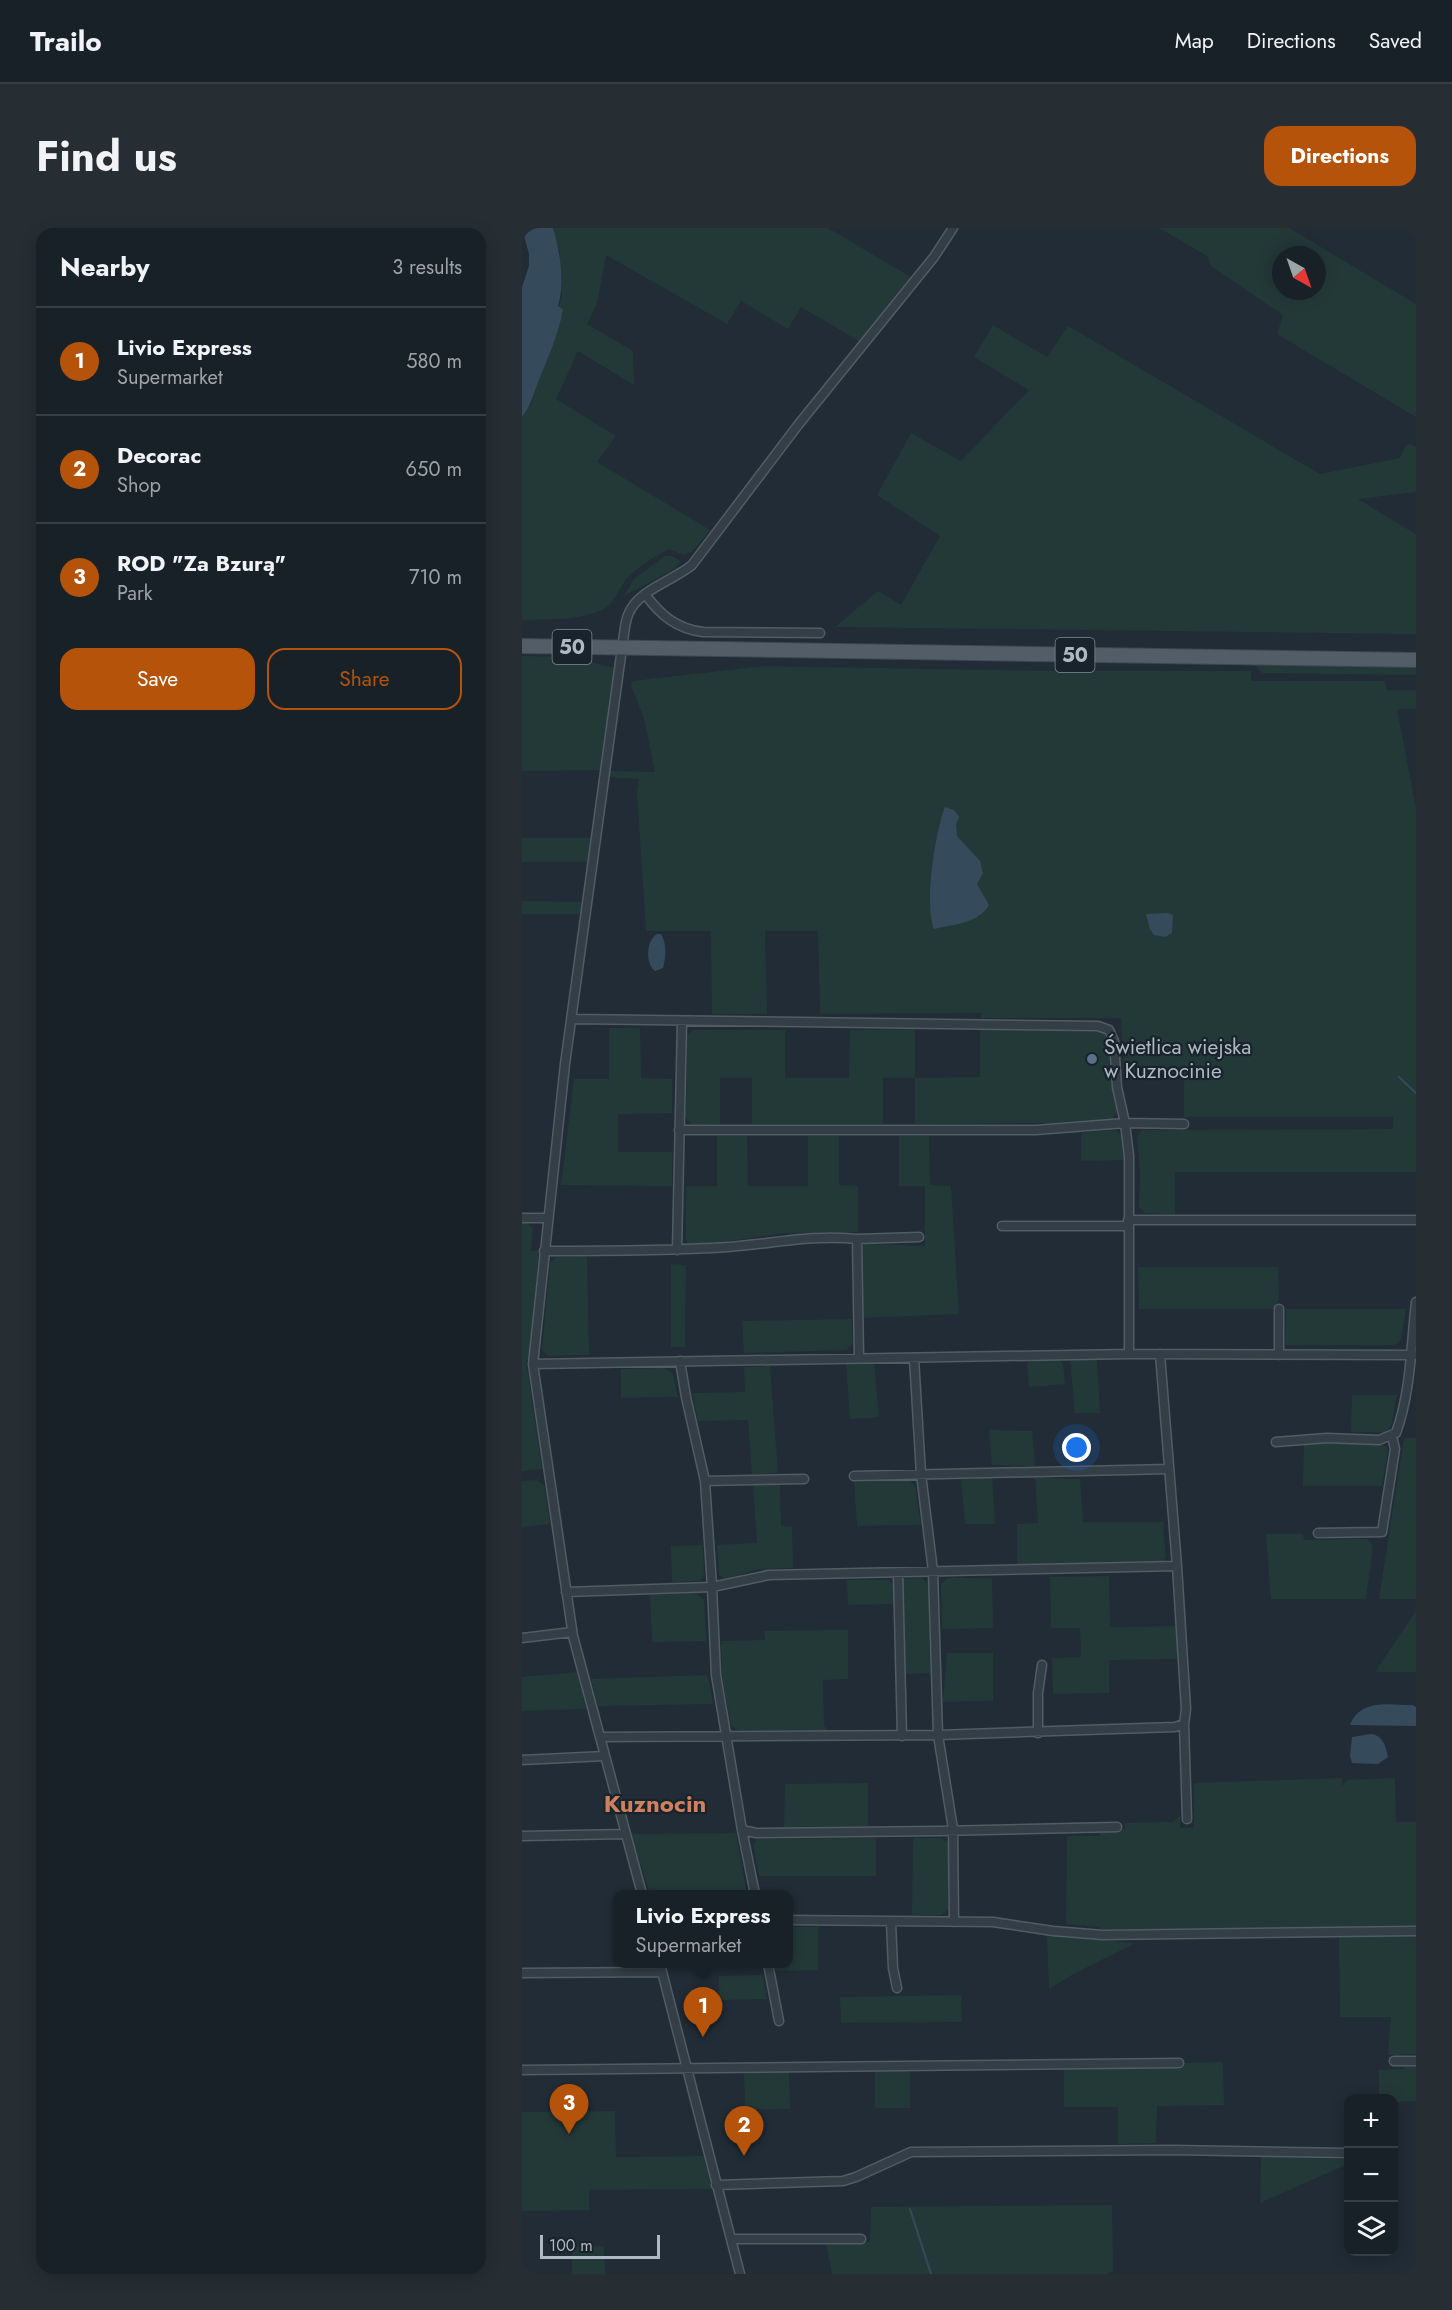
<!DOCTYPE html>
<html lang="en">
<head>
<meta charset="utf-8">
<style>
  :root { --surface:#192128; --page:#262e34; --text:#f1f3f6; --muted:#9fa3a8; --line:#373e45; --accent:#b45309 }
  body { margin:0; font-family:Jost,sans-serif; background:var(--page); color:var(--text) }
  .controls { position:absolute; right:18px; bottom:18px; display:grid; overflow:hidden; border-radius:12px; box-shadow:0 3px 15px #0003 }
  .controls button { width:54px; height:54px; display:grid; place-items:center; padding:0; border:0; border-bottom:2px solid var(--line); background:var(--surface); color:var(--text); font:30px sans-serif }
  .compass { position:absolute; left:750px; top:18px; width:54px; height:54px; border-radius:50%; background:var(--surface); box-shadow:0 3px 15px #0003; rotate:140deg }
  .scale { position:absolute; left:18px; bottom:15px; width:120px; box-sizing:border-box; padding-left:6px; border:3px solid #aeb9c3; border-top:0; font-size:16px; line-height:21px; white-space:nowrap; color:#aeb9c3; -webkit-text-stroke:4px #19232b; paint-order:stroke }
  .you { position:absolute; left:555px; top:1220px; width:21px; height:21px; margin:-15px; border:4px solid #fff; border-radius:50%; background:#1a73e8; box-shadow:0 0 0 9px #1a73e833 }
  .badge { display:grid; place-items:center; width:39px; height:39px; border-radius:50%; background:var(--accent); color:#fff; font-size:20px; font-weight:700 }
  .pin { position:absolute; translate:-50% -50px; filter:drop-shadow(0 2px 3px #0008) }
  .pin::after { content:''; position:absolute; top:32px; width:21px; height:18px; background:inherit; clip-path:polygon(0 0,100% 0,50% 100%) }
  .popup { position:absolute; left:91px; top:1662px; width:180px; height:78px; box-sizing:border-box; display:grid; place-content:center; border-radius:12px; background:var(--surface); filter:drop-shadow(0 2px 4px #0005); font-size:20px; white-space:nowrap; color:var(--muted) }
  .popup b { font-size:22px; color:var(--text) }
  .popup::after { content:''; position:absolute; left:50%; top:100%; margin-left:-12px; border:12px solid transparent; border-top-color:var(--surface) }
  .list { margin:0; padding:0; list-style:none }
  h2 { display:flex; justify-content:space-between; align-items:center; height:78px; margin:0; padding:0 24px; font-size:26px }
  h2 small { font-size:20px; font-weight:400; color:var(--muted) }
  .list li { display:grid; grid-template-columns:39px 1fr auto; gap:18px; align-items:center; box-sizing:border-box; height:108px; padding:0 24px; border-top:2px solid var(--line) }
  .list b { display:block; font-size:22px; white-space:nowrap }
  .list p { margin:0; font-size:20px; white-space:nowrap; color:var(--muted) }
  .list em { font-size:20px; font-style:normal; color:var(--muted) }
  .actions { display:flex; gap:12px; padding:18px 24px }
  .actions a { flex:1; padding:14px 0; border:2px solid var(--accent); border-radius:18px; text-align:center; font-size:21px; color:var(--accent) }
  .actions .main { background:var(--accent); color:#fff }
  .icon { flex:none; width:33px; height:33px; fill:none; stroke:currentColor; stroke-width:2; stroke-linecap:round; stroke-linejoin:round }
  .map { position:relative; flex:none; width:894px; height:2046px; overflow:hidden; border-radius:18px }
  header { display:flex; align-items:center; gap:36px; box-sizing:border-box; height:84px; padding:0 30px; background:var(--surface); border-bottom:2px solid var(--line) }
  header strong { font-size:28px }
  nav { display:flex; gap:33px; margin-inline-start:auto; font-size:21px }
  .intro { display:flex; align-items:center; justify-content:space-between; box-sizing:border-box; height:144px; padding:0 36px }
  h1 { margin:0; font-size:42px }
  .button { padding:15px 27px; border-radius:18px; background:var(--accent); color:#fff; font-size:21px; font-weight:700 }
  main { display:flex; gap:36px; padding:0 36px }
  aside { flex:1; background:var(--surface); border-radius:18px; box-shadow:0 3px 15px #0003 }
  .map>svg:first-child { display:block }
</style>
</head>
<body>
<header>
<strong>Trailo</strong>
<nav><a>Map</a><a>Directions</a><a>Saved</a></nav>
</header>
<div class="intro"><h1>Find us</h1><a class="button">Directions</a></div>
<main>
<aside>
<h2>Nearby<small>3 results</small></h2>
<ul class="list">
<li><span class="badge">1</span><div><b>Livio Express</b><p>Supermarket</p></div><em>580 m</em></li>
<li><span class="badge">2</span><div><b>Decorac</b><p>Shop</p></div><em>650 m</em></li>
<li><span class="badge">3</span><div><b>ROD &quot;Za Bzurą&quot;</b><p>Park</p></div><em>710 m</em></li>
</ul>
<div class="actions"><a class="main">Save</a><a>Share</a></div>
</aside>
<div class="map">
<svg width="894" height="2046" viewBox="0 0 894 2046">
  <rect width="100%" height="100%" fill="#212c36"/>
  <path fill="#233938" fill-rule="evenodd" d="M 31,0 L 306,0 L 389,49 L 338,114 L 279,79 L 266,101 L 219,73 L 205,96 L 84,27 L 75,76 L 65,96 L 111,123 L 112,157 L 56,123 L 34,171 L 94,208 L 75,234 L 188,302 L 170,324 L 162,327 L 147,321 C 133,328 117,338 105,350 C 97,360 94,373 83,380 C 63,393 23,391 0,392 L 0,189 L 9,176 L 40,67 L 37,39 L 38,24 Z
    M 637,0 L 767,0 L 894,76 L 894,189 L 755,106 L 761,87 L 689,38 L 685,28 ZM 759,27 L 795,27 L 795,63 L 759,63 Z
    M 471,97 L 525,129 L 546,98 L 798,246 L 878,230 L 883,219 L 888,216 L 894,219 L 894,264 L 836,271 L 894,306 L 894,406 L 313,399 L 356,363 L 379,377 L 418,308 L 355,267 L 389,205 L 439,233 L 507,162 L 452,129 Z
    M 143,328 L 149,328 L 159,333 L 154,340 L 102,368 L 112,351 Z
    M 0,428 L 55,429 L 56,431 L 93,440 L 78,542 L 0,543 Z
    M 732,436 L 894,439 L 894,447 L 740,445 Z
    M 242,438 L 523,443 L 729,443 L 729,453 L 863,453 L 865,462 L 894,462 L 894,481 L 875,481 L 894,580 L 894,944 L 653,944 L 653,986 L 623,985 L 617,979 L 618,944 L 615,908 L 620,902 L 871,901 L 871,889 L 662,889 L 662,847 L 602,847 L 599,790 L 459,790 L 459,785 L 298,786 L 296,703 L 243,703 L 245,786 L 190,786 L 189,703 L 124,703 L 115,564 L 117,551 L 85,549 L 86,543 L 133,544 L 122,490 L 109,458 L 110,453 Z
    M 0,610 L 69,610 L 65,634 L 0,634 Z
    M 0,673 L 60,674 L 59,686 L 0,686 Z
    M 87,800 L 118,800 L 119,850 L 150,851 L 150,885 L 96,886 L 96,924 L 150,924 L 150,958 L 39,957 L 52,851 L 87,851 Z
    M 393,801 L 393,850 L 458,849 L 458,801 L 580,802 L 586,807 L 588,849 L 595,884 L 590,891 L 528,895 L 393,896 L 393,850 L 361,850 L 361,896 L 230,896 L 230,850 L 198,850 L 198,896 L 170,897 L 164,890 L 165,807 L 171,802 L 263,802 L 263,850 L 327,850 L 328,802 Z
    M 593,902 L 601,908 L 602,932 L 559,933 L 559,905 Z
    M 195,908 L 225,908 L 226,958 L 286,958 L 286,908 L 317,908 L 317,957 L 336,958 L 336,1004 L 264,1005 L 169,1018 L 164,1012 L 164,958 L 195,958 Z
    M 377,908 L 407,908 L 408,957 L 429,958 L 437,1086 L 342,1090 L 339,1020 L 343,1016 L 403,1018 L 403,958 L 377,958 Z
    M 0,995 L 5,995 L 11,1001 L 9,1023 L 17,1023 L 7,1131 L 4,1132 L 20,1241 L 0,1243 Z
    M 34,1029 L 65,1029 L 67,1127 L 26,1128 L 20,1122 L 28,1035 Z
    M 149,1036 L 164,1037 L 163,1119 L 149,1119 Z
    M 616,1039 L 756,1039 L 757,1071 L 752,1081 L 617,1081 Z
    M 764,1081 L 884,1081 L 879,1111 L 873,1117 L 763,1117 Z
    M 330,1091 L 331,1115 L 324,1122 L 222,1125 L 220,1093 Z
    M 508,1132 L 537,1132 L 541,1136 L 543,1156 L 507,1159 L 505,1136 Z
    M 548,1132 L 575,1132 L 578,1185 L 553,1185 Z
    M 352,1135 L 357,1189 L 328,1191 L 324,1136 Z
    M 248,1138 L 256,1245 L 230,1246 L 226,1192 L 176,1193 L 170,1165 L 223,1164 L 222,1139 Z
    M 143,1140 L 151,1146 L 156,1169 L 99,1170 L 99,1141 Z
    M 830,1167 L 875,1167 L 869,1198 L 863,1204 L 829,1204 Z
    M 467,1202 L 510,1203 L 513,1238 L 470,1237 Z
    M 882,1210 L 894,1210 L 894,1371 L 857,1371 Z
    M 860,1215 L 866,1222 L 860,1258 L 781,1258 L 782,1216 Z
    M 470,1249 L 473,1296 L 443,1296 L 439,1250 Z
    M 513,1250 L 558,1251 L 561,1294 L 641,1294 L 644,1329 L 639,1336 L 495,1337 L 495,1296 L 516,1295 Z
    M 386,1251 L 393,1258 L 399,1297 L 335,1298 L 332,1254 Z
    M 14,1252 L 22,1257 L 28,1296 L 0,1299 L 0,1253 Z
    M 231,1257 L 258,1257 L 259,1298 L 270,1299 L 271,1340 L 237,1341 L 203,1351 L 197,1347 L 195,1317 L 235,1315 Z
    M 744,1306 L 781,1306 L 782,1312 L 845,1311 L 851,1317 L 844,1371 L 749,1371 Z
    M 181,1317 L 182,1348 L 177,1353 L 150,1354 L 149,1318 Z
    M 587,1348 L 588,1399 L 656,1398 L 658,1431 L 587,1432 L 587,1465 L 531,1466 L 530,1430 L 559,1429 L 558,1400 L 529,1400 L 528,1349 Z
    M 400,1350 L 407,1356 L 408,1445 L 382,1446 L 381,1351 Z
    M 425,1350 L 470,1350 L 471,1400 L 420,1401 L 419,1356 Z
    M 325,1352 L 366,1352 L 373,1357 L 374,1376 L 326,1377 Z
    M 174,1365 L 182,1372 L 184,1413 L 130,1414 L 128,1367 Z
    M 894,1383 L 894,1444 L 853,1444 Z
    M 326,1402 L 326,1451 L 301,1452 L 302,1498 L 306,1502 L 216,1502 L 209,1497 L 200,1447 L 199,1413 L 243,1412 L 242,1403 Z
    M 425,1425 L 471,1425 L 471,1473 L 421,1474 Z
    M 55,1444 L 64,1481 L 0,1483 L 0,1449 Z
    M 186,1447 L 191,1476 L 76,1478 L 69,1451 Z
    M 820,1550 L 820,1558 L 825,1552 L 873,1550 L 874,1594 L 894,1594 L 894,1700 L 578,1704 L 577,1699 L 544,1696 L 545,1608 L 578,1608 L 578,1602 L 603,1601 L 603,1595 L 651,1594 L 658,1588 L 658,1600 L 672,1600 L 672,1555 Z
    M 346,1555 L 346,1598 L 262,1599 L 263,1556 Z
    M 214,1605 L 225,1666 L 128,1666 L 109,1606 Z
    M 354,1610 L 354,1648 L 237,1648 L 231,1617 L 235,1611 Z
    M 391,1610 L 420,1610 L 426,1615 L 426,1682 L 419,1687 L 390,1687 Z
    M 267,1699 L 296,1699 L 296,1742 L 254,1743 L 253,1736 L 266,1736 Z
    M 817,1707 L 894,1707 L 894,1826 L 866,1827 L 869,1789 L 818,1789 Z
    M 525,1708 L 613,1715 L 553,1745 L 527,1761 Z
    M 241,1747 L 245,1771 L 197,1772 L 197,1748 Z
    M 439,1767 L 440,1794 L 319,1795 L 318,1769 Z
    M 701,1834 L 702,1877 L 635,1878 L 634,1915 L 596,1916 L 596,1879 L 542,1879 L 542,1841 L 660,1840 L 661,1835 Z
    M 883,1838 L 894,1838 L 894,1873 L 872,1874 L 872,1870 L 857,1870 L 857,1842 L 880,1841 Z
    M 388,1842 L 388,1880 L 353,1880 L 353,1843 Z
    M 222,1844 L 267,1844 L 268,1881 L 223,1882 Z
    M 93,1883 L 94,1929 L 182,1928 L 190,1961 L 67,1962 L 67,1982 L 0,1983 L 0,1884 Z
    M 739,1929 L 826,1931 L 826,1936 L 738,1975 Z
    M 590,1977 L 591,2043 L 584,2046 L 310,2046 L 304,2015 L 348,2014 L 349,1979 Z
    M 82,2018 L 83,2046 L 50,2046 L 50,2019 Z"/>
  <path fill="#354b5c" d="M 0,0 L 31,0 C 38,21 43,57 36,78 L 41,82 C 36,107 26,130 16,154 C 11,167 9,178 0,189 L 0,59 L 7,38 L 7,26 Z
    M 423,579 L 432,582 L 437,589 L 434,596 L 435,608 L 458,633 L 461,645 L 455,656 L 467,677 C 457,695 430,697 412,701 C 402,677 413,604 423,579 Z
    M 646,685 L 651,687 L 650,705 L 643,709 L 632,707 L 628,701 L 624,686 Z
    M 135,706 L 139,706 C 145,716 144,729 141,740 L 133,743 C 123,735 124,713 135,706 Z
    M 891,1477 L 894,1479 L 894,1498 L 828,1497 C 839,1470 866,1477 891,1477 Z
    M 849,1506 C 861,1507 864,1519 866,1529 L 856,1536 L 830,1535 L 828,1528 L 830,1509 Z"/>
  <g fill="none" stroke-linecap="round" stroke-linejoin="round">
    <path stroke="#354b5c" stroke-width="2" d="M 877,849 L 894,865
      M 388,1981 L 409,2046"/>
    <g stroke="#515c64" stroke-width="11">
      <path id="minor" d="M 123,366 C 138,387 155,401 181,404 L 298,405
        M 50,791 L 576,798 L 587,802 L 592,813 L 595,859 L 603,895 L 662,896
        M 157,902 L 514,902 L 603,895 L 607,928 L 607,1126
        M 0,990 L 26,990
        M 606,992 L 894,992
        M 480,998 L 606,998
        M 335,1011 L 397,1009
        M 155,1022 L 160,793
        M 22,1023 C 84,1023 145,1023 206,1019 C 249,1016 291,1006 335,1011 L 337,1129
        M 757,1127 L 757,1081
        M 11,1136 L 607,1126 L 894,1127
        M 754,1214 L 805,1210 L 857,1212 L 874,1205 C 889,1164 889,1117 894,1074
        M 332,1248 L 647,1241
        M 183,1253 L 282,1251
        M 796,1305 L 860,1304 L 873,1221 L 870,1208
        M 655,1338 L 664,1481 L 662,1496
        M 376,1345 L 380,1508
        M 44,1364 L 190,1359 L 183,1253 L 164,1169 L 158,1133
        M 0,1410 L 50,1404
        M 516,1505 L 516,1465 L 520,1437
        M 78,1509 L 416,1507 L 411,1343 L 399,1246 L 392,1130
        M 0,1532 L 83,1528
        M 220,1602 L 234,1605 L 418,1603 L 595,1599
        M 0,1608 L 104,1606
        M 120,1666 L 51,1408 L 11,1136 L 43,836 L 100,420 C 102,410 102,397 106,387 C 115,362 151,353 170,337 L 276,197 L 412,29 L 431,0
        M 233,1666 L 220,1602 L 194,1447 L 190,1359 L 247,1347 L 655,1338 L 638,1126
        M 266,1692 L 471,1694 L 531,1703 L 581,1707 L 894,1703
        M 369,1694 L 371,1740 L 375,1760
        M 432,1694 L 431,1601 L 416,1507 L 653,1499 L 662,1496 L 665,1591
        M 138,1736 L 218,2046
        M 246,1736 L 257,1793
        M 0,1745 L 140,1744
        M 872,1833 L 894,1833
        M 0,1842 L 657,1835
        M 194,1957 L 321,1953 L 334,1949 L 389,1924 L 651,1922 L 826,1925
        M 209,2011 L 339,2011"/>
    </g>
    <g stroke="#3d4750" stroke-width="16">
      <path id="primary" d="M 0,418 L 894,432"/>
    </g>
    <use href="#minor" stroke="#343e46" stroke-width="8"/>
    <use href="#primary" stroke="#525d67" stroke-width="14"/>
  </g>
  <circle fill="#5c6f8a" stroke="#19232b" stroke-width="2" cx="570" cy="831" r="6"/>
  <g text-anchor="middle" stroke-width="4.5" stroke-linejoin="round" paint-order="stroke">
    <g fill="#19232b" stroke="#818c95" stroke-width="1.5">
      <rect x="30.5" y="402" width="39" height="34" rx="4.5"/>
      <rect x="533.5" y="410" width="39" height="34" rx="4.5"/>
    </g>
    <g font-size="20" font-weight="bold" fill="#aeb9c3">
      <text x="50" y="426">50</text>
      <text x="553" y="434">50</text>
    </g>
    <g font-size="21" fill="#aeb9c3" stroke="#19232b" text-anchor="start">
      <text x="582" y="826">Świetlica wiejska<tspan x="582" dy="24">w Kuznocinie</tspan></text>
    </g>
    <g font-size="24" font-weight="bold" fill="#ce815e" stroke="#19232b">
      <text x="133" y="1584">Kuznocin</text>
    </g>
  </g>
</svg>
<div class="controls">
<button>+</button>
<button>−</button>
<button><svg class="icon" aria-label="layers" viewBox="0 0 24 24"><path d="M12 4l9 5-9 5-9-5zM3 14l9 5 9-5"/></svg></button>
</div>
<svg class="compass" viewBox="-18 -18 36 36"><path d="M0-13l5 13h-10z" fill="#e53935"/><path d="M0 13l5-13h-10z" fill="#9fa3a8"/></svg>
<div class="scale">100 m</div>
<div class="you"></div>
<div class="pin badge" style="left:181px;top:1809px">1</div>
<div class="popup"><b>Livio Express</b>Supermarket</div>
<div class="pin badge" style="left:222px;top:1928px">2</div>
<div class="pin badge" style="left:47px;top:1906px">3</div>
</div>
</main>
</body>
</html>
